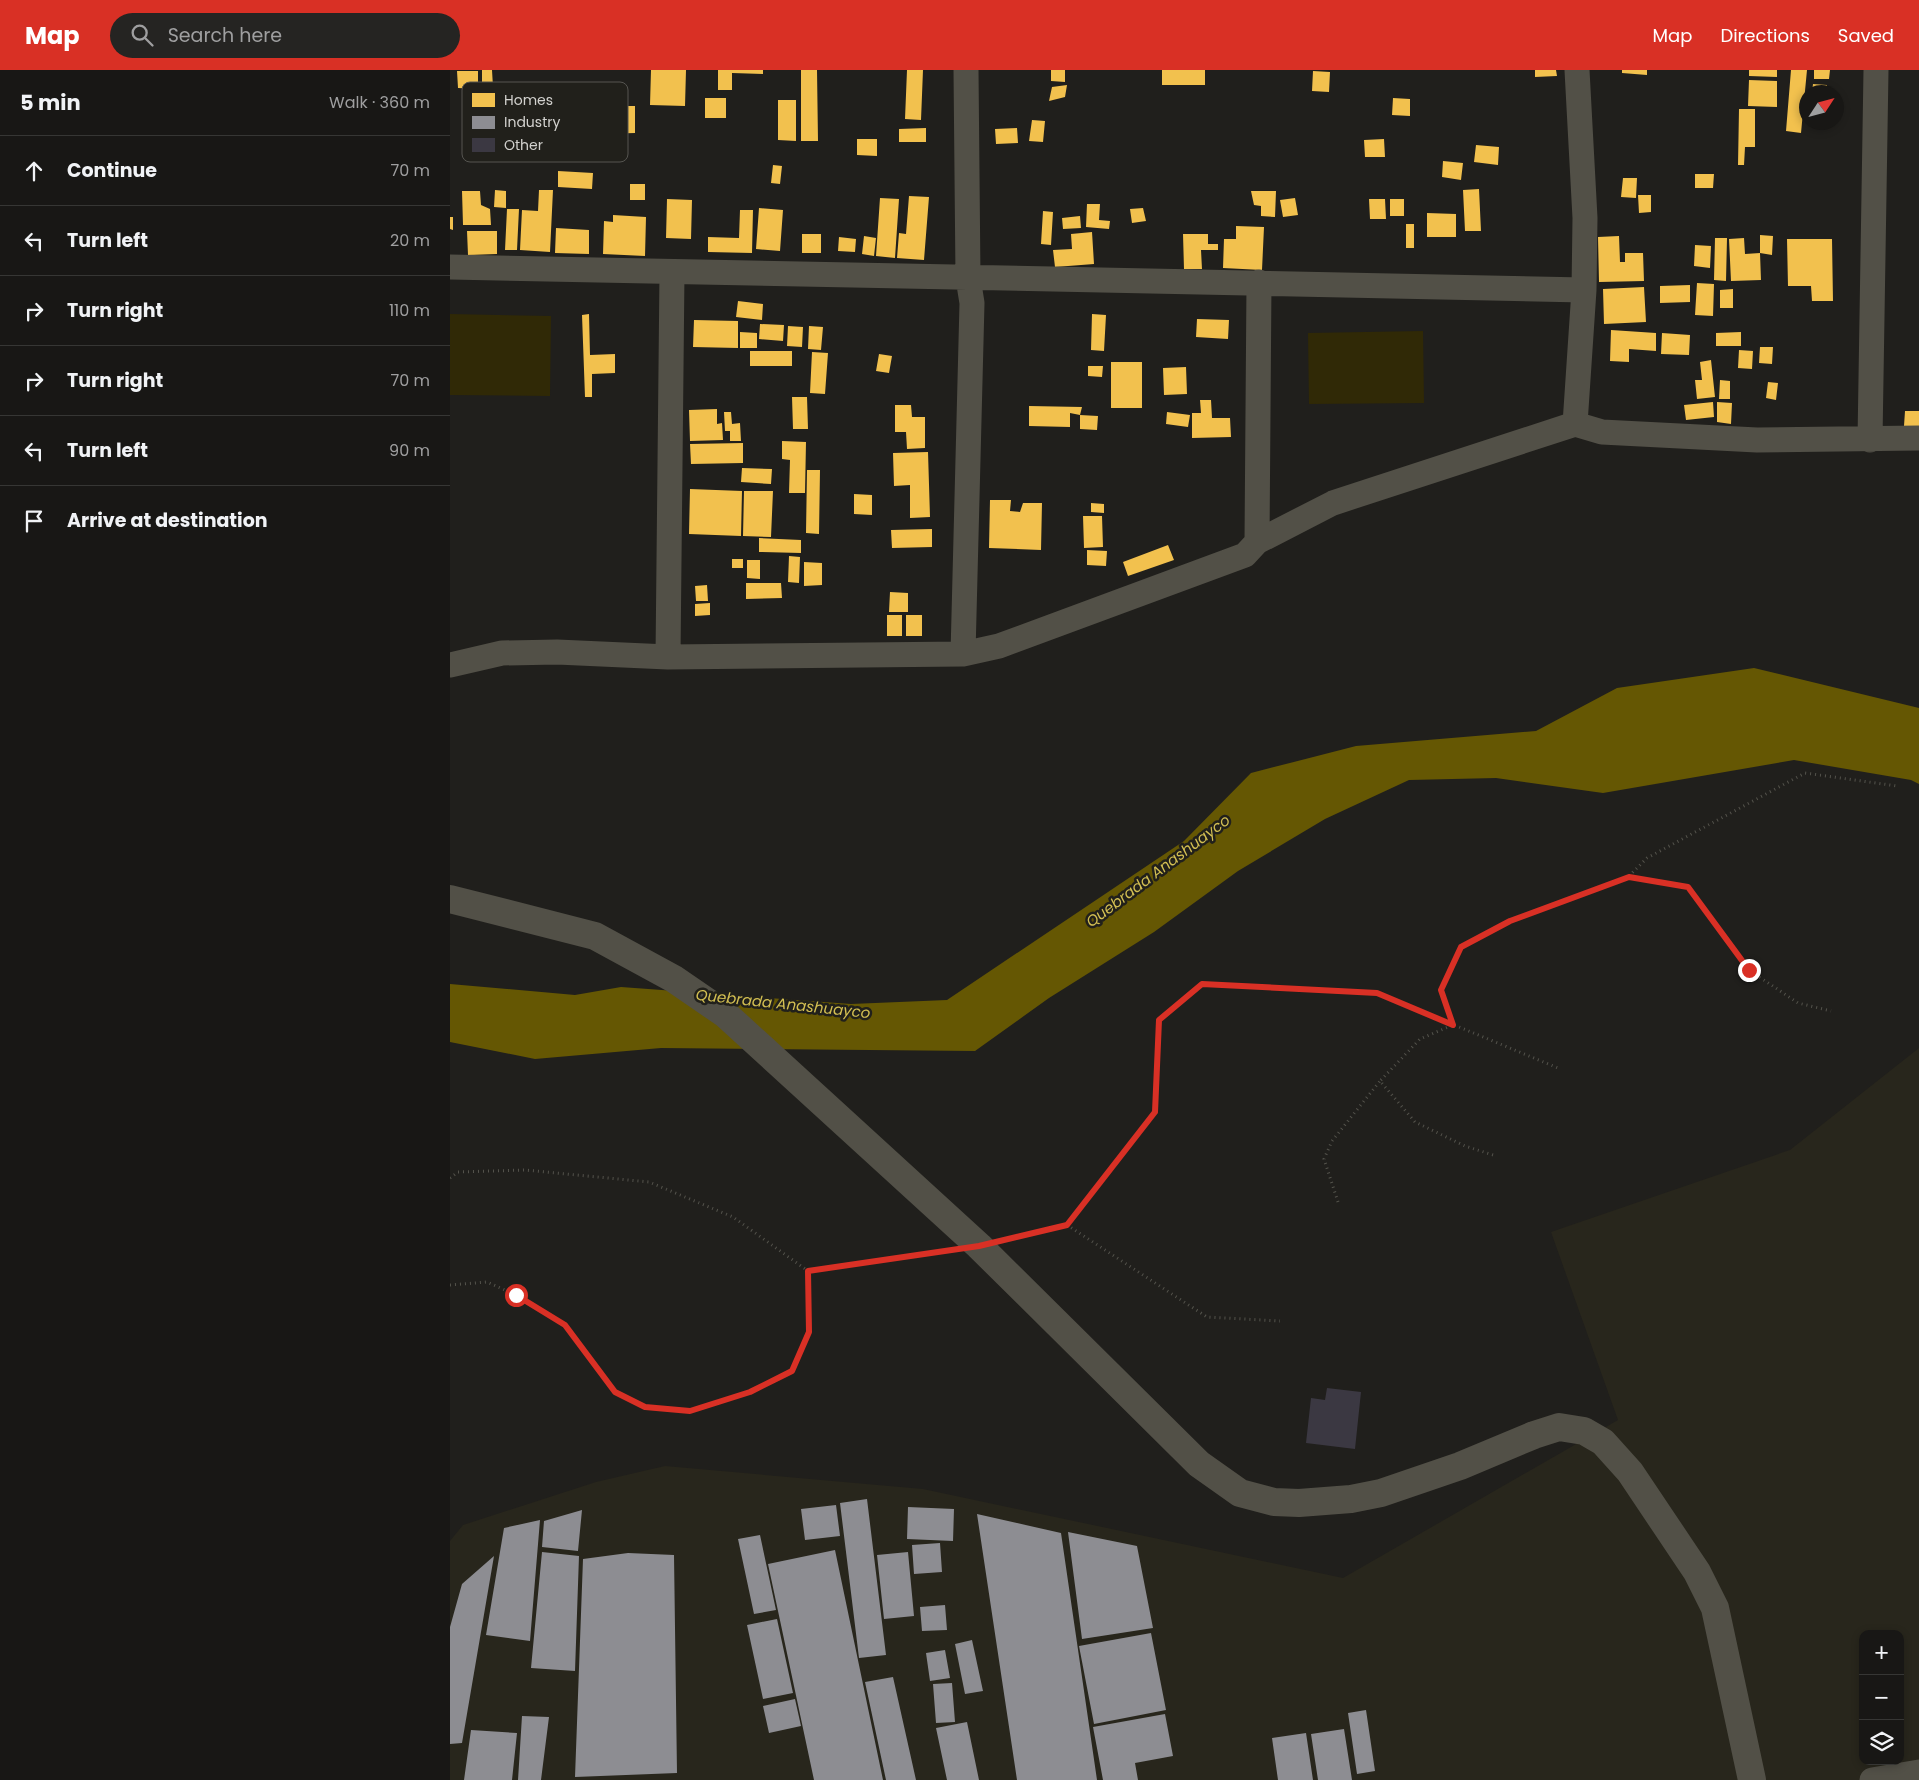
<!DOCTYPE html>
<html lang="en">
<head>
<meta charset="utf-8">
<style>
  :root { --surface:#181715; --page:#252422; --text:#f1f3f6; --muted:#9f9fa0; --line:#363634; --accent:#d93025 }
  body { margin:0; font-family:Poppins,sans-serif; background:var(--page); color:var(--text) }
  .controls { position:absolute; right:15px; bottom:15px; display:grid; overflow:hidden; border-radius:10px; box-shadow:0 2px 8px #0003 }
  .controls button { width:45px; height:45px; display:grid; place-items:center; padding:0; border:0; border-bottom:1px solid var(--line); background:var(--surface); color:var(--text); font:25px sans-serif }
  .compass { position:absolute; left:1349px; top:15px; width:45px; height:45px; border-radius:50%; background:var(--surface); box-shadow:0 2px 8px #0003; rotate:54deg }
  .stop { position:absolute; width:15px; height:15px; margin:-11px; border:4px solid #d93025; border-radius:50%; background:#fff }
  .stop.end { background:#d93025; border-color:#fff; box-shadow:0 1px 5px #0008 }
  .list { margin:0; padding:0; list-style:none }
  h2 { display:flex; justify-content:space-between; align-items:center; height:65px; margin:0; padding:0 20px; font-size:21px }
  h2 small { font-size:16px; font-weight:400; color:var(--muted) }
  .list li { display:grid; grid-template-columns:32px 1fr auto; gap:15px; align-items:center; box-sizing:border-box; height:70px; padding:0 20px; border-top:1px solid var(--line) }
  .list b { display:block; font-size:19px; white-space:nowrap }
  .list em { font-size:16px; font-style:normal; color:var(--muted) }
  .icon { flex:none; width:28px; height:28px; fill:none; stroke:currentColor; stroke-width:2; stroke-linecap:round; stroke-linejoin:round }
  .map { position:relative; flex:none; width:1469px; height:1710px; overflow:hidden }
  header { display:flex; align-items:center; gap:30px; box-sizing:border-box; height:70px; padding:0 25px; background:var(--accent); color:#fff }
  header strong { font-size:24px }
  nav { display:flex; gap:28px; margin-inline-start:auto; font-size:18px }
  .search { width:350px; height:45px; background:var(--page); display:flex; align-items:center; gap:12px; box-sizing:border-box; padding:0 18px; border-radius:28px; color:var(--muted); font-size:19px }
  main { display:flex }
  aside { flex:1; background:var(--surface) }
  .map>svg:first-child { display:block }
</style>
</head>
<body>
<header>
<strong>Map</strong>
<div class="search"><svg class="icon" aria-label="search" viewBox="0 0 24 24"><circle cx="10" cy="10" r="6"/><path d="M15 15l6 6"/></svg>Search here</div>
<nav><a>Map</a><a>Directions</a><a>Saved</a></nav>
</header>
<main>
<aside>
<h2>5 min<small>Walk · 360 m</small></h2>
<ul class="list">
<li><svg class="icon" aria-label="ahead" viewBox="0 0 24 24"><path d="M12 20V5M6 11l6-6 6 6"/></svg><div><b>Continue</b></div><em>70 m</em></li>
<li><svg class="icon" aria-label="left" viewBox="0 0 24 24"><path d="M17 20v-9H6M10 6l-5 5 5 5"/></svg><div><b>Turn left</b></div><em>20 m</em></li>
<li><svg class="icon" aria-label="right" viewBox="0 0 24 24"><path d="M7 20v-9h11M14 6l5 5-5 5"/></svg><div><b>Turn right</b></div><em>110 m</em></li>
<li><svg class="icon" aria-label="right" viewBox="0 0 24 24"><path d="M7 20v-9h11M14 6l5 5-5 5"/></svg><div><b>Turn right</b></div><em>70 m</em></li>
<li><svg class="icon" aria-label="left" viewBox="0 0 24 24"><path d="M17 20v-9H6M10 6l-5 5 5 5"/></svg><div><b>Turn left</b></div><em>90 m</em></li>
<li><svg class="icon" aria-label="arrive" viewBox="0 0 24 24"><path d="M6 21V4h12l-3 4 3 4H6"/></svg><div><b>Arrive at destination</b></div></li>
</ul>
</aside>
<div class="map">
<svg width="1469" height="1710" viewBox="0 0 1469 1710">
  <rect width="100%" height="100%" fill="#201f1c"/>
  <path fill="#28261c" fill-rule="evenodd" d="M 1469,978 L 1469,1710 L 0,1710 L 0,1471 L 13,1455 L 146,1412 L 215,1396 L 473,1419 L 893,1508 L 1168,1350 L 1101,1162 L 1340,1080 ZM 1413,1564 L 1450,1564 L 1450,1691 L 1413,1691 Z"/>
  <path fill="#302906" d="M 0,244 L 101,246 L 100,326 L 0,325 Z
    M 973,261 L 974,333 L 859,334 L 858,263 Z"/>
  <path fill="#655703" d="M 1304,598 L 1469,638 L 1469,714 L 1461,710 L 1344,690 L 1153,723 L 1046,708 L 959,710 L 875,749 L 788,801 L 704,862 L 599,928 L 525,981 L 211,978 L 85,989 L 0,972 L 0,914 L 125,925 L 171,917 L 401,934 L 497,930 L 734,771 L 801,703 L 906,676 L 1086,661 L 1167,618 Z"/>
  <path fill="#f2c14e" d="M 32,0 L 42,0 L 43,17 L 32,17 Z
    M 201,0 L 236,0 L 235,36 L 200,35 Z
    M 268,0 L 313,0 L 313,4 L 282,3 L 282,20 L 268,20 Z
    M 351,0 L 367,0 L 368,71 L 351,71 Z
    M 457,0 L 473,0 L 471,50 L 455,49 Z
    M 601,0 L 615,0 L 615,12 L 601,11 Z
    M 712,0 L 755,0 L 755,15 L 712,15 Z
    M 1085,0 L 1106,0 L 1107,6 L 1085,7 Z
    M 1172,0 L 1197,0 L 1197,5 L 1172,3 Z
    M 1299,0 L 1327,0 L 1327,7 L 1299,6 Z
    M 1341,0 L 1357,0 L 1351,63 L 1336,61 Z
    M 1364,0 L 1380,0 L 1379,9 L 1364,9 Z
    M 7,1 L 28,1 L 28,19 L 8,18 Z
    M 863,1 L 880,2 L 879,22 L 862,21 Z
    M 1299,10 L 1327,11 L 1327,37 L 1298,36 Z
    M 1363,14 L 1377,15 L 1376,22 L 1362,22 Z
    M 617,15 L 615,27 L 599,31 L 602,17 Z
    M 255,28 L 276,28 L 276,48 L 255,48 Z
    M 943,28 L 960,29 L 960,46 L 942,45 Z
    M 328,30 L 346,30 L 346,71 L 328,70 Z
    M 174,36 L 185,36 L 185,63 L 151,64 L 151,48 L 175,47 Z
    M 1289,39 L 1305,39 L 1305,77 L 1295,77 L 1294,95 L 1288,95 Z
    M 582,50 L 595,51 L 593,72 L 579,71 Z
    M 476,58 L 476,72 L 449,72 L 449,59 Z
    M 567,58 L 568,73 L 546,74 L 545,59 Z
    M 407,69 L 427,69 L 427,86 L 407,85 Z
    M 934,69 L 935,87 L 915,87 L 914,70 Z
    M 1026,75 L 1049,77 L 1048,95 L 1024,92 Z
    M 993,91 L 1013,93 L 1011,110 L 992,107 Z
    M 323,95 L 332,96 L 330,114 L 321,113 Z
    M 108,101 L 143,103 L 142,119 L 108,117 Z
    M 1245,104 L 1264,104 L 1263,118 L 1245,118 Z
    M 1173,108 L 1187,108 L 1186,128 L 1171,127 Z
    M 180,114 L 195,114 L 195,130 L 180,130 Z
    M 1029,119 L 1031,161 L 1015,161 L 1013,120 Z
    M 45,120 L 56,121 L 56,138 L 44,137 Z
    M 89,120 L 103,120 L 100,182 L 70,180 L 72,140 L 88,141 Z
    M 12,121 L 30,121 L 31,135 L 40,139 L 41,155 L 13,155 Z
    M 801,121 L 826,121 L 825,147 L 811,146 L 811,136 L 804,135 Z
    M 1188,125 L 1201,125 L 1201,142 L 1189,143 Z
    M 459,126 L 479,127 L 474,190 L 447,188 L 449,163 L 456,164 Z
    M 430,128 L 449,129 L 445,188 L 426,186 Z
    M 845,128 L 848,145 L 833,147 L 830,130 Z
    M 217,129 L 242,130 L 241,169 L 216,168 Z
    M 919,129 L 935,129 L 936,149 L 920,149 Z
    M 940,129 L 954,129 L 954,146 L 940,146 Z
    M 637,134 L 650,134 L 649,150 L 660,151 L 659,159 L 636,157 Z
    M 309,138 L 333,140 L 330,181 L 306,179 Z
    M 693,138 L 696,151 L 682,153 L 680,139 Z
    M 57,139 L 69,139 L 67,180 L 55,180 Z
    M 290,140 L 303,140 L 302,183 L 258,182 L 258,167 L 289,168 Z
    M 593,141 L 603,142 L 601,175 L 591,174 Z
    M 977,143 L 1006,144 L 1006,167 L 977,167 Z
    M 163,145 L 196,147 L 195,186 L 153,184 L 154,151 L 163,152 Z
    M 630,146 L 631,158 L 613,159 L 612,148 Z
    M 0,147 L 3,147 L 3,160 L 0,159 Z
    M 956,154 L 964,154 L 964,178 L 956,178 Z
    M 786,156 L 814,157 L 812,200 L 773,198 L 774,169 L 786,169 Z
    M 106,158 L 139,160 L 139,184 L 105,183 Z
    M 17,161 L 47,161 L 47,184 L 18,185 Z
    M 642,162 L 644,194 L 605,197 L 603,180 L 622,179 L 621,164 Z
    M 352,164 L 371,164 L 371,183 L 352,183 Z
    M 733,164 L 758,164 L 758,174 L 768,174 L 768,180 L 751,180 L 752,199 L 734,199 Z
    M 1310,165 L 1323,166 L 1322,185 L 1310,183 Z
    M 414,166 L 426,168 L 424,186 L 412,184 Z
    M 1169,166 L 1170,192 L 1175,192 L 1175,183 L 1193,183 L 1194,211 L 1149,212 L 1148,167 Z
    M 389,167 L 406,169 L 405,182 L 388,181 Z
    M 1265,168 L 1277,168 L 1276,211 L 1264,210 Z
    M 1294,168 L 1295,184 L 1310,183 L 1311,210 L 1281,211 L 1279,169 Z
    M 1337,169 L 1382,169 L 1383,231 L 1362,231 L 1361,216 L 1338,216 Z
    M 1245,175 L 1261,176 L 1260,198 L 1244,196 Z
    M 1247,213 L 1264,214 L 1263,246 L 1245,245 Z
    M 1240,215 L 1240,232 L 1210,233 L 1210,216 Z
    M 1194,217 L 1196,252 L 1154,254 L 1153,219 Z
    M 1283,219 L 1283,238 L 1270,238 L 1270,220 Z
    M 288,231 L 313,234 L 312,250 L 286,247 Z
    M 139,244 L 140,285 L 165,284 L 165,303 L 142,304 L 142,327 L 135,327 L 132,245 Z
    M 642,244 L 656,245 L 654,281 L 641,280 Z
    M 747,249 L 779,250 L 778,269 L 746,267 Z
    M 244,250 L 288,251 L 288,278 L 243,277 Z
    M 310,254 L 334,255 L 333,271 L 309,269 Z
    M 338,256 L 353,257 L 352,277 L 337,276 Z
    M 359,256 L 373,257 L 371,280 L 358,279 Z
    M 1161,260 L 1206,263 L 1206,281 L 1179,279 L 1179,292 L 1160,291 Z
    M 290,262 L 307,263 L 307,278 L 290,278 Z
    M 1291,262 L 1291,276 L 1266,276 L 1266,263 Z
    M 1212,263 L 1240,265 L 1239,285 L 1211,284 Z
    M 1310,277 L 1323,277 L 1322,294 L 1309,293 Z
    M 1289,280 L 1303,281 L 1302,299 L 1288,298 Z
    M 300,281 L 342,281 L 342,296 L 300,296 Z
    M 362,282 L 378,283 L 375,324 L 360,323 Z
    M 429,284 L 442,286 L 439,303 L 426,301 Z
    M 1261,290 L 1265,327 L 1247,329 L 1245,310 L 1252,310 L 1250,292 Z
    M 661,292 L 692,292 L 692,338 L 661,338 Z
    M 638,296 L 653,296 L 652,307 L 638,306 Z
    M 736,297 L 737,324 L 714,325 L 713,298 Z
    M 1270,310 L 1280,311 L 1280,329 L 1269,329 Z
    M 1318,312 L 1328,313 L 1326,330 L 1316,328 Z
    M 342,327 L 357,327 L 358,359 L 343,359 Z
    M 750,330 L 761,330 L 762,348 L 780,348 L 781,367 L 742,368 L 742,343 L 751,343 Z
    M 1263,332 L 1264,347 L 1236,350 L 1234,335 Z
    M 1267,332 L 1282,333 L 1281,354 L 1267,352 Z
    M 445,335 L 461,335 L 462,347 L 475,347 L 475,378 L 457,379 L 456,362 L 445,362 Z
    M 579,336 L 632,337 L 630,345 L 620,343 L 620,357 L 579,356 Z
    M 267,339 L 267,354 L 272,353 L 273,370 L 240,371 L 239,340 Z
    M 1455,341 L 1469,341 L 1469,356 L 1454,356 Z
    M 274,342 L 281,342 L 282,354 L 290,353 L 291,371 L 280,371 L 280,361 L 275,361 Z
    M 717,342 L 740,345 L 738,357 L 716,354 Z
    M 630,345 L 648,346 L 647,360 L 630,359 Z
    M 332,371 L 356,372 L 355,423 L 339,423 L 340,390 L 332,389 Z
    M 293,373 L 293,393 L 241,394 L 240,374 Z
    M 478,382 L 480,447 L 460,448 L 460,415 L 444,416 L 443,383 Z
    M 292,398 L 322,399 L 321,414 L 291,412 Z
    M 357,400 L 370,400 L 369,464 L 356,463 Z
    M 240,419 L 292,421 L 291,466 L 239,464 Z
    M 294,421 L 323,421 L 321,467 L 293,466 Z
    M 404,424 L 422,425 L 422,445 L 404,444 Z
    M 540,430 L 561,430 L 560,441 L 570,442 L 573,433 L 592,433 L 591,480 L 539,478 Z
    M 641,433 L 654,434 L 654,443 L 641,442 Z
    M 633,446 L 652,446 L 653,477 L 634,478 Z
    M 482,459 L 482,477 L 442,478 L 441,460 Z
    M 309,468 L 351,470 L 351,483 L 309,482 Z
    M 718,475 L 724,490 L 678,506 L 673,492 Z
    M 637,480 L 657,481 L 656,496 L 637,495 Z
    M 339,486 L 350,487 L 349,513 L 338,512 Z
    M 282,489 L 293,489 L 293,498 L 282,498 Z
    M 297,490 L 310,490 L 310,509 L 297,508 Z
    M 354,492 L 372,493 L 372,515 L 354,516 Z
    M 296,513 L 331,513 L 332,528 L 296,529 Z
    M 257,515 L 258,531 L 246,531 L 245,516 Z
    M 440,522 L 458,523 L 458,542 L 439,542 Z
    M 260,533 L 260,545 L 245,546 L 245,534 Z
    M 437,545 L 452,545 L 452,566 L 437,566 Z
    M 456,545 L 472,545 L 472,566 L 456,566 Z"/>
  <path fill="#8d8d92" d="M 417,1429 L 436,1585 L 409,1588 L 390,1433 Z
    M 386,1435 L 390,1466 L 355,1470 L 351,1439 Z
    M 458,1437 L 504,1439 L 503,1471 L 457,1469 Z
    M 132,1440 L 128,1481 L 92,1477 L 94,1451 Z
    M 527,1444 L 611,1463 L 647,1710 L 567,1710 Z
    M 90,1450 L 80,1571 L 36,1565 L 54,1458 Z
    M 618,1462 L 687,1476 L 703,1558 L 632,1569 Z
    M 310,1465 L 326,1540 L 304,1544 L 288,1469 Z
    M 490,1473 L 492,1502 L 464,1504 L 462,1475 Z
    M 385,1480 L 433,1710 L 364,1710 L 318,1494 Z
    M 92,1482 L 129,1486 L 125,1601 L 81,1598 Z
    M 458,1482 L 464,1546 L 434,1549 L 427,1485 Z
    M 178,1483 L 224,1485 L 227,1703 L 125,1707 L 133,1489 Z
    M 44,1486 L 12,1673 L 0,1674 L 0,1557 L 12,1514 Z
    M 495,1535 L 497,1560 L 472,1561 L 470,1537 Z
    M 327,1549 L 343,1623 L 313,1629 L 297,1555 Z
    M 701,1563 L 716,1640 L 644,1654 L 629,1576 Z
    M 522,1570 L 533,1621 L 515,1624 L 505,1574 Z
    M 495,1580 L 500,1608 L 480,1611 L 476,1583 Z
    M 443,1607 L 466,1710 L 436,1710 L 415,1612 Z
    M 502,1613 L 505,1652 L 486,1653 L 483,1614 Z
    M 345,1629 L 351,1656 L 319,1663 L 313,1636 Z
    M 916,1640 L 925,1701 L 907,1704 L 898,1643 Z
    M 715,1644 L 723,1686 L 685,1693 L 688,1710 L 653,1710 L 643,1657 Z
    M 72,1646 L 99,1647 L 91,1710 L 68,1710 Z
    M 517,1652 L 529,1710 L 497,1710 L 486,1658 Z
    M 894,1659 L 902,1710 L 868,1710 L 861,1664 Z
    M 21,1660 L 67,1663 L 62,1710 L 14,1710 Z
    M 856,1663 L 863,1710 L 828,1710 L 822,1668 Z"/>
  <path fill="#3b3842" d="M 877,1318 L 911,1322 L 905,1379 L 856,1373 L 861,1328 L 875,1330 Z"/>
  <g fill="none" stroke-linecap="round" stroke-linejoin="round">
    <path stroke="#54534c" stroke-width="3" stroke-dasharray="1 4" stroke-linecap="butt" d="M 1179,806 L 1197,788 L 1355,703 L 1447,716
      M 1043,1085 L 1015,1076 L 965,1052 L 930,1011 L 970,969 L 1003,955 L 991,920 L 1011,877 L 1060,851 L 1179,807 L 1238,817 L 1299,900 L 1348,933 L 1381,941
      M 0,1108 L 8,1102 L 75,1100 L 199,1112 L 283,1147 L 358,1201 L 491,1182
      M 888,1132 L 874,1089 L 882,1071 L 930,1011
      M 617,1155 L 757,1247 L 830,1251
      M 564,1168 L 617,1155 L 705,1041 L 709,950 L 752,914 L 927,923 L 1108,998
      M 0,1215 L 37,1212 L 66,1225 L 115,1255 L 165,1322 L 195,1337 L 240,1341 L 300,1322 L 342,1301 L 359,1262 L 358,1201"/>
    <path stroke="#525047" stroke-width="25" d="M 1127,0 L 1135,148 L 1134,220 L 1125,354 L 1152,362 L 1307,370 L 1469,368
      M 0,197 C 378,205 756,211 1134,220
      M 1420,370 L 1426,0
      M 807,472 L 883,433 L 1125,354
      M 513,584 L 522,233 L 518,208 L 516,0
      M 218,587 L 222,202
      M 0,595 L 52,583 L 107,582 L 218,587 L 513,584 L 549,576 L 795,485 L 807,472 L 809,212
      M 1422,1710 L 1469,1702"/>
    <path stroke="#525047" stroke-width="28" d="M 0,829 L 145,866 L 224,909 L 275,944 L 529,1176 L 749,1394 L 790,1423 L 824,1432 L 849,1433 L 901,1429 L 931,1423 L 1010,1396 L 1084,1365 L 1109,1357 L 1134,1361 L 1153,1372 L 1180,1402 L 1247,1502 L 1265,1538 L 1302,1710"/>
  </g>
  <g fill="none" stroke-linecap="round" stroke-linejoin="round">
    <path stroke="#d93025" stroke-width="6" d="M 66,1225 L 115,1255 L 165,1322 L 195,1337 L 240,1341 L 300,1322 L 342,1301 L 359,1262 L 358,1201 L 529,1176 L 617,1155 L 705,1042 L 709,950 L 752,914 L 927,923 L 1003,955 L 991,920 L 1011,877 L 1060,851 L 1179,807 L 1238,817 L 1299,900"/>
  </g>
  <g text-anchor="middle" stroke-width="5" stroke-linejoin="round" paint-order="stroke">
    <g font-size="15" font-style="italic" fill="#d3bf52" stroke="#21201b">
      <text transform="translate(708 801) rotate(-37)" y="5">Quebrada Anashuayco</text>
      <text transform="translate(333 934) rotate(6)" y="5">Quebrada Anashuayco</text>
    </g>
  </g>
  <rect x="12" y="12" width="166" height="80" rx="8" fill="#21201b" stroke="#565551" stroke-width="1"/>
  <rect x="22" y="23" width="23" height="14" fill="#f2c14e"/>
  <rect x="22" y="46" width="23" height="13" fill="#8d8d92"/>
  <rect x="22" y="68" width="23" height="14" fill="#3b3842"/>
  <g font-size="14" fill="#d2d1ce">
    <text x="54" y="35">Homes</text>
    <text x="54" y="57">Industry</text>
    <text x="54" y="80">Other</text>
  </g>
</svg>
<div class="controls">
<button>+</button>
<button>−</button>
<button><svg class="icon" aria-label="layers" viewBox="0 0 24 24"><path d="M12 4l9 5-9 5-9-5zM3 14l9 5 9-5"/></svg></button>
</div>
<svg class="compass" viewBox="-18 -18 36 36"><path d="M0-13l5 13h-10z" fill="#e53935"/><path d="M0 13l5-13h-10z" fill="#9f9fa0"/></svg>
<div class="stop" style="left:66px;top:1225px"></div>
<div class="stop end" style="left:1299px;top:900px"></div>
</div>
</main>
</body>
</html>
